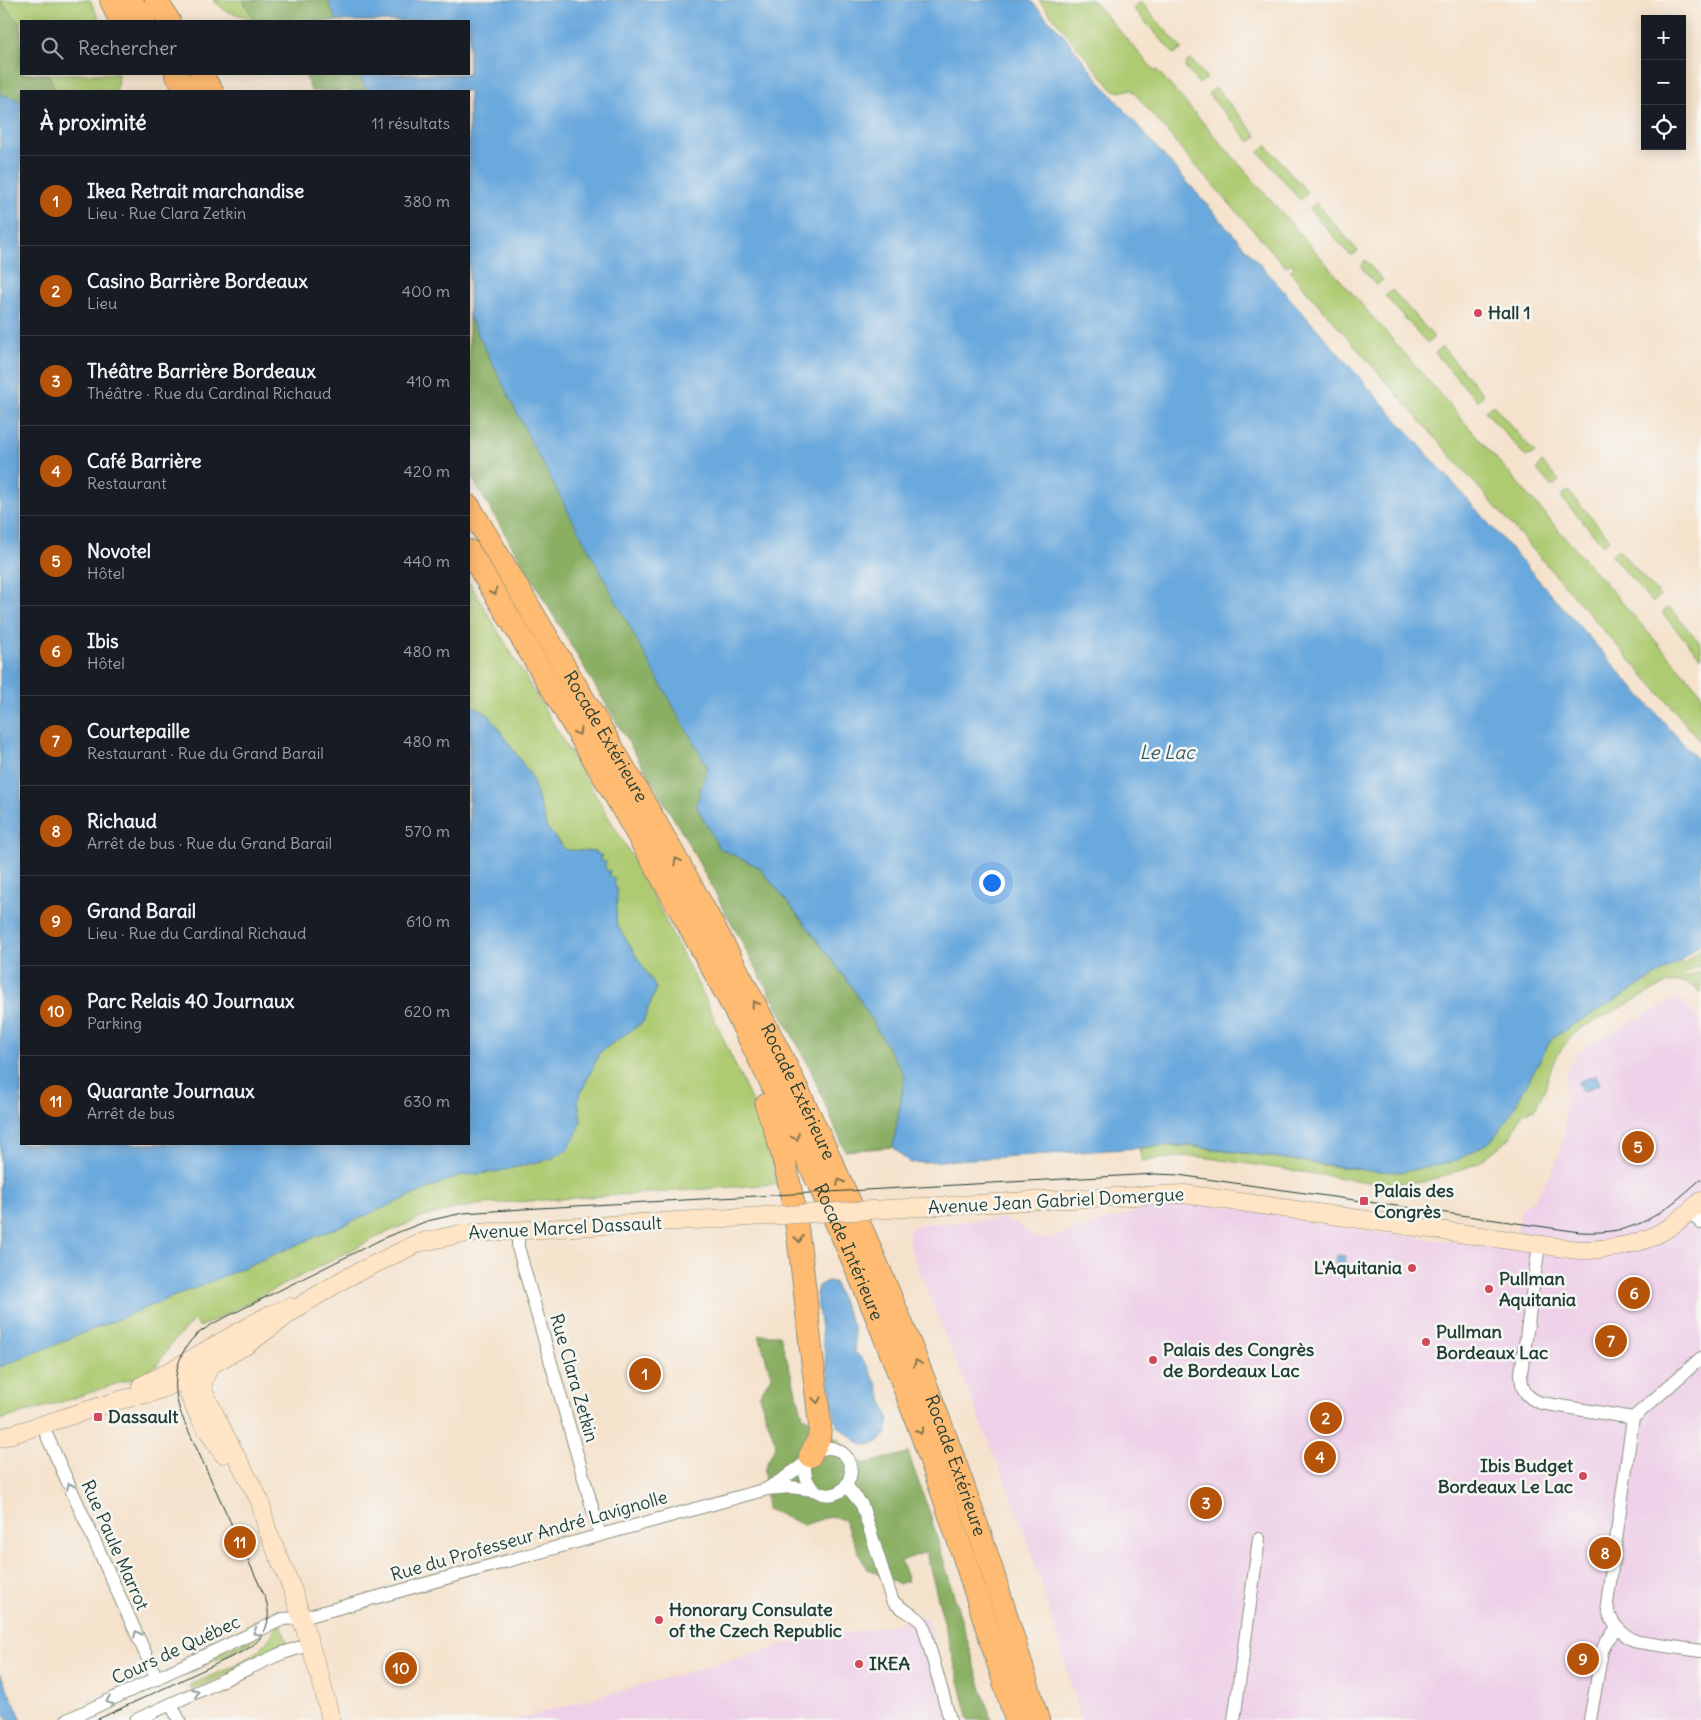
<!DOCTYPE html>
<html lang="fr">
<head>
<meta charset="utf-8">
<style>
  :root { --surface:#171b24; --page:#242831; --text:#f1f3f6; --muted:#9ea1a6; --line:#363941; --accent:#b45309 }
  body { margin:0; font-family:Delius,sans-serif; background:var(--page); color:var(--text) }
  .controls { position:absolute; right:15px; top:15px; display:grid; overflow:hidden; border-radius:0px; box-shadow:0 2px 12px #0003 }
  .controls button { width:45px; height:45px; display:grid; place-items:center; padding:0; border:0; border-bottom:1px solid var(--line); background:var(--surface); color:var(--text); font:25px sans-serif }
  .you { position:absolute; left:991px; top:882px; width:18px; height:18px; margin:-12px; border:4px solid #fff; border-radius:50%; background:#1a73e8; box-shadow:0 0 0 8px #1a73e833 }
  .badge { display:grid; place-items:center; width:32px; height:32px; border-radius:50%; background:var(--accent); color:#fff; font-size:16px; font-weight:700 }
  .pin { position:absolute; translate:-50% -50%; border:2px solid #fff; box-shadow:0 1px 5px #0006 }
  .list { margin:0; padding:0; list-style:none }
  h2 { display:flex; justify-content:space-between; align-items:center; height:65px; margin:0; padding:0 20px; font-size:21px }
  h2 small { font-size:16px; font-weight:400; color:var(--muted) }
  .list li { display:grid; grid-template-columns:32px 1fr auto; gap:15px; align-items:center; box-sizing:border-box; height:90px; padding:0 20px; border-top:1px solid var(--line) }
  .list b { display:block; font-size:19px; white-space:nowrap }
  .list p { margin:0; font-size:16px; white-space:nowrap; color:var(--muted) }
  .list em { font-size:16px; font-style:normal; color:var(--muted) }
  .icon { flex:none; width:28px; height:28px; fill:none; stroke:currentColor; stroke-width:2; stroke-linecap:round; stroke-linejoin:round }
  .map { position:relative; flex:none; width:1701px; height:1720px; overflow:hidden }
  .search { position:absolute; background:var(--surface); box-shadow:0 2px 12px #0003; left:20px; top:20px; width:450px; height:55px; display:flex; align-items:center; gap:12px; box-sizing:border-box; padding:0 18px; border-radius:0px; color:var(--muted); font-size:19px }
  .panel { position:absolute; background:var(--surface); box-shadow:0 2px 12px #0003; left:20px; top:90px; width:450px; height:1055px; border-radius:0px }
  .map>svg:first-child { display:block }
</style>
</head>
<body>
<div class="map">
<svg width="1701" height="1720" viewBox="0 0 1701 1720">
  <rect width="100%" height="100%" fill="#f6f6f2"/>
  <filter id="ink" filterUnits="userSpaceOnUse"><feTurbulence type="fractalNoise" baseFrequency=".02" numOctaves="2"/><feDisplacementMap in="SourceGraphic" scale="10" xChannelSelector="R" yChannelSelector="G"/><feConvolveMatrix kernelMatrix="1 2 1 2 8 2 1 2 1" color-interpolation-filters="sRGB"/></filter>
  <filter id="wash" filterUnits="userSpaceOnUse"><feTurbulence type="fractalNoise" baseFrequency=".0096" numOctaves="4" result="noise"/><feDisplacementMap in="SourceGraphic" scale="20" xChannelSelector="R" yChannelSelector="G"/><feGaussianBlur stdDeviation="1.12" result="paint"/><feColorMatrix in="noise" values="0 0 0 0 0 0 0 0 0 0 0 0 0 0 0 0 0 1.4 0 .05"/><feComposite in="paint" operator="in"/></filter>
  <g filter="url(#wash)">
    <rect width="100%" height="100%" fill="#f5e2cc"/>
    <path fill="#eed0e8" d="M 1674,999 L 1681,1000 L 1701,1022 L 1701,1720 L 1081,1720 L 1053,1620 L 1032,1555 L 1016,1508 L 910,1248 L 909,1239 L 910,1228 L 923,1224 L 1003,1219 L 1017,1224 L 1032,1236 L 1048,1239 L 1173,1200 L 1270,1212 L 1320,1224 L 1515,1251 L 1520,1210 L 1533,1200 L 1540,1191 L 1554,1168 L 1560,1153 L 1565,1129 L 1565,1080 L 1571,1063 L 1578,1054 L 1587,1046 Z
      M 927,1616 L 956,1720 L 508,1720 L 530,1716 L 791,1643 L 887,1626 Z"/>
    <path fill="#aecb72" stroke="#668453" d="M 0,0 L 90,0 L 100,21 L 21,21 L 21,74 L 118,74 L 117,91 L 21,91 L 21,101 L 0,94 Z
      M 213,0 L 328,0 L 337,21 L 258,21 L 226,11 Z
      M 1039,0 L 1092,0 L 1155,71 L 1157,70 L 1701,693 L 1701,743 L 1672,707 L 1612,640 L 1299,282 L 1290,271 L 1294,267 L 1291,263 L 1286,267 L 1189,158 L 1131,89 L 1119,92 L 1112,89 Z
      M 1141,2 L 1182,49 L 1174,54 L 1133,8 Z
      M 1190,59 L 1207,78 L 1199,84 L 1185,67 L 1187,62 Z
      M 1216,88 L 1257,136 L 1250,142 L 1208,94 Z
      M 1266,145 L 1308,193 L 1300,200 L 1259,152 Z
      M 1316,203 L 1358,251 L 1352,255 L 1349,254 L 1309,209 Z
      M 1365,260 L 1383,280 L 1376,285 L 1361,267 Z
      M 1392,290 L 1434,337 L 1427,343 L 1385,296 Z
      M 1442,347 L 1484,395 L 1477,401 L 1435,353 Z
      M 1493,405 L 1535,453 L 1526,457 L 1485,411 Z
      M 1542,462 L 1559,481 L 1552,487 L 1537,470 Z
      M 1568,491 L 1610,539 L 1603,545 L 1561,497 Z
      M 1618,549 L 1660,596 L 1653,603 L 1611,555 Z
      M 469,582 L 637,865 L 703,994 L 766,1133 L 777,1184 L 485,1204 L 449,1210 L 421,1218 L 383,1234 L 200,1327 L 194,1320 L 172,1343 L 157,1365 L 142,1375 L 74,1398 L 0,1420 L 0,1367 L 231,1273 L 458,1176 L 496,1172 L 550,1159 L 567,1150 L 581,1121 L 578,1099 L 600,1052 L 643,1022 L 656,988 L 616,923 L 617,889 L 601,862 L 600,859 L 602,856 L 597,854 L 595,851 L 566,850 L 547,828 L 531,776 L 490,716 L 469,703 Z
      M 1669,607 L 1701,644 L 1701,658 L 1662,613 Z
      M 1701,948 L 1701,967 L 1695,967 L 1684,974 L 1687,977 L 1701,972 L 1701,993 C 1689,982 1680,980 1665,984 L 1580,1029 L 1573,1035 L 1556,1056 L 1549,1074 L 1548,1082 L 1535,1109 L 1523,1113 L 1509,1139 L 1478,1163 L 1447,1175 L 1422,1182 L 1382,1184 L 1202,1157 L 1189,1156 L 1142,1161 L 1139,1148 C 1178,1143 1212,1149 1250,1154 C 1301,1161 1352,1171 1403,1172 L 1552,1038 L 1680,961 L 1683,964 Z
      M 281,1624 L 288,1646 L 192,1690 L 190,1685 C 217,1672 266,1658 275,1627 Z
      M 259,1635 L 247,1645 L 185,1675 L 183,1670 Z"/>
    <path fill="#8aaf64" stroke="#54764c" d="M 0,0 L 21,25 L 21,74 L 48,74 L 56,91 L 21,91 L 21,101 L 0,94 Z
      M 243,0 L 328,0 L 337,21 L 258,21 L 253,18 Z
      M 305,74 L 359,74 L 367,91 L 311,91 Z
      M 469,316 C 545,468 625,619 708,768 L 696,805 L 719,848 L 759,867 L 802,920 L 852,987 L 905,1076 L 893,1147 L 845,1151 L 809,1066 L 687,841 L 469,473 Z
      M 759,1335 L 780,1335 L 803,1416 L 839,1440 L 863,1464 L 908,1453 L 929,1511 L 991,1720 L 969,1720 L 926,1552 L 901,1561 L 908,1581 L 898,1584 L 866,1568 L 844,1520 L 831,1516 L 804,1525 L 767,1509 L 764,1470 L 776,1444 L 759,1396 L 771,1376 Z"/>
    <path fill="#6aa9dd" stroke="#447388" d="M 328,0 L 1030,0 L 1066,38 L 1096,77 L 1150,140 L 1701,764 L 1701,943 L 1680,961 L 1552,1038 L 1508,1119 L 1491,1141 L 1456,1161 L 1403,1172 L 1371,1171 L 1195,1146 L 1164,1145 L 1139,1148 L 910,1163 L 893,1147 L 905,1076 L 852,987 L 802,920 L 759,867 L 719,848 L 696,805 L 708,767 L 653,670 L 537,453 L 469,316 L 469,91 L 367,91 L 359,74 L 469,74 L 469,21 L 337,21 Z
      M 0,94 L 21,101 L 21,1144 L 469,1144 L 469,703 L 490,716 L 531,776 L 547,828 L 565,850 L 595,851 L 597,854 L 601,855 L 601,861 L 606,862 L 605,867 L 606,870 L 610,871 L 609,875 L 611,878 L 614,878 L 615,881 L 614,883 L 617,889 L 616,923 L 656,988 L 643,1022 L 600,1052 L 578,1099 L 581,1121 L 575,1137 L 567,1150 L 550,1159 L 496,1172 L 458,1176 L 231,1273 L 0,1367 Z
      M 1596,1075 L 1600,1084 L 1582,1092 L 1578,1082 Z
      M 1337,1255 L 1346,1256 L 1343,1275 L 1334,1274 Z
      M 827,1281 L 834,1282 L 853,1326 L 855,1352 L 867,1365 L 878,1387 L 889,1420 L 886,1435 L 875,1444 L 867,1445 L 860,1444 L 838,1426 L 835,1421 L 816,1294 L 818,1286 Z
      M 0,1673 L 22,1720 L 7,1720 L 0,1705 Z"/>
  </g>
  <g filter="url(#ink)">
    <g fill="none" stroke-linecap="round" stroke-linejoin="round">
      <g stroke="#8a9080" stroke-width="14">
        <path id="street" d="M 1690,1210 L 1701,1223
          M 518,1230 L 518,1247 L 600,1535
          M 1539,1245 L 1521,1373 C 1521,1389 1526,1398 1541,1403 L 1633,1418 L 1607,1604 C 1609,1622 1621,1635 1638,1642 L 1701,1651
          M 1633,1418 L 1701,1358
          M 42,1425 L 157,1679
          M 846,1485 L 862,1505 L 892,1600 C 901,1611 915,1613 923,1624 L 950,1720
          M 768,1488 C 776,1483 784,1479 791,1473 C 796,1470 802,1466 806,1461 C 814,1452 822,1445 835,1449 C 841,1451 847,1456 849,1462 C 852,1469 851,1477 847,1484 C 832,1507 799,1490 806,1462
          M 171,1704 L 179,1720
          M 67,1720 L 283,1619 L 302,1618 L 767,1489 L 790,1487 L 814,1490
          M 136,1720 L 280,1654 L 310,1644
          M 1234,1720 L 1259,1539
          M 1590,1720 L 1602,1651 L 1606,1642 L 1617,1628"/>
      </g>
      <g stroke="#8a9080" stroke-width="19">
        <path id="secondary" d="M 1046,1200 L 1184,1194 L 1578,1250 C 1608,1250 1641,1246 1668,1228 C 1680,1221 1690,1210 1701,1201
          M 211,1366 C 206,1374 202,1380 203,1390 L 227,1439 L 260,1501 L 267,1529 L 293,1591 L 321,1680 L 331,1720
          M 186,1379 C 187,1404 210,1433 223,1454
          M 141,1386 L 161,1376 L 267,1316 L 290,1307
          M 0,1438 L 120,1400 L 150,1393 L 180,1382 L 245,1346 L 303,1304 L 346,1278 L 418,1243 L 460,1234 L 641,1223"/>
      </g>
      <g stroke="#8a9080" stroke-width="24">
        <g id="highway">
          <path d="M 111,0 L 120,21"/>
          <path d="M 131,0 L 144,21"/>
          <path d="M 156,0 L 169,21"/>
          <path d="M 176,74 L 187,91"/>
          <path d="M 201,74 L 212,91"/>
          <path id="s1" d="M 469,506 C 585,702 705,896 803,1101 C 867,1235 925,1373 973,1514 C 997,1582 1017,1651 1038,1720"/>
          <path id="s2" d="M 469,551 C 559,699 648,848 730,1001 C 768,1074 803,1149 837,1224 C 909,1384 964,1552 1016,1720"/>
          <path d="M 766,1105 C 794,1174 800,1248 808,1321 C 811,1356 817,1391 820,1427 L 819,1438 L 810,1456"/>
        </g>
      </g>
      <use href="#street" stroke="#fff" stroke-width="12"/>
      <use href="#secondary" stroke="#ffe4c6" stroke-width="18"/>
      <use href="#highway" stroke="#ffbb71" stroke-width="22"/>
      <path stroke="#1f3d34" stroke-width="1" d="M 96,1720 L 244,1651 C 266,1639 273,1620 265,1597 L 184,1421 C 171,1393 172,1359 195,1336 C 202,1330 211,1325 218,1321 L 386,1237 L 427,1221 L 463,1213 L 539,1208 L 1155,1174 L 1178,1175 L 1580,1232 C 1638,1235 1660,1215 1701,1179"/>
      <g stroke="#8a9080" stroke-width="19" stroke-linecap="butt">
        <path id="secondary-bridge" d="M 641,1223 L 1046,1200"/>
      </g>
      <use href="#secondary-bridge" stroke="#ffe4c6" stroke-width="18"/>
    </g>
    <defs><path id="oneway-chevron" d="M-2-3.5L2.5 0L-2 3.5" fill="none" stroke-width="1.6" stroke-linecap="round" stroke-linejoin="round" transform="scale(1.25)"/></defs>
    <g stroke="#84764f">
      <use href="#oneway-chevron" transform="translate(494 592) rotate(59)"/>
      <use href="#oneway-chevron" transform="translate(578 732) rotate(59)"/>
      <use href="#oneway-chevron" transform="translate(677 861) rotate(-119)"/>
      <use href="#oneway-chevron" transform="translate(755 1004) rotate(-118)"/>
      <use href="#oneway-chevron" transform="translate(796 1137) rotate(65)"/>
      <use href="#oneway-chevron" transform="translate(840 1182) rotate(-114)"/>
      <use href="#oneway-chevron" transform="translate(799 1239) rotate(84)"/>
      <use href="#oneway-chevron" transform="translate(917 1363) rotate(-111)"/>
      <use href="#oneway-chevron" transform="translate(817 1400) rotate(83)"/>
      <use href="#oneway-chevron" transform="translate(920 1431) rotate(71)"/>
    </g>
    <g stroke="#8f9e9a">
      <use href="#oneway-chevron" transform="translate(70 1486) rotate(-114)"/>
      <use href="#oneway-chevron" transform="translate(256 1632) rotate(154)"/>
      <use href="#oneway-chevron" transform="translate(137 1634) rotate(-114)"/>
      <use href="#oneway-chevron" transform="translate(196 1692) rotate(-25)"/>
      <use href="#oneway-chevron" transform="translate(109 1701) rotate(155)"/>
    </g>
  </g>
  <g fill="#d1495b" stroke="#f6f6f2" stroke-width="2">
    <circle cx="1478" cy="313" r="5"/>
    <rect x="1359" y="1196" width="10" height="10" rx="2.5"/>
    <circle cx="1412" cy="1268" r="5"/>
    <circle cx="1489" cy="1289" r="5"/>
    <circle cx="1426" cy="1342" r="5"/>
    <circle cx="1153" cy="1360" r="5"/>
    <rect x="93" y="1412" width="10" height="10" rx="2.5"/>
    <circle cx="1583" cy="1476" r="5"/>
    <circle cx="659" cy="1620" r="5"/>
    <circle cx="859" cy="1664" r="5"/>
  </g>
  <g text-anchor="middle" stroke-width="5" stroke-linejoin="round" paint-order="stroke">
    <g font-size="18" font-weight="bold" fill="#1f3d34" stroke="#f6f6f2" text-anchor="start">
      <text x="1488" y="319">Hall 1</text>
      <text x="1374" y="1197">Palais des<tspan x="1374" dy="21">Congrès</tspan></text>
      <text x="1402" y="1274" text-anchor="end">L'Aquitania</text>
      <text x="1499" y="1285">Pullman<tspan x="1499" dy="21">Aquitania</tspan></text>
      <text x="1436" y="1338">Pullman<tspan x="1436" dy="21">Bordeaux Lac</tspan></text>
      <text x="1163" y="1356">Palais des Congrès<tspan x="1163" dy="21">de Bordeaux Lac</tspan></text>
      <text x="108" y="1423">Dassault</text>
      <text x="1573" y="1472" text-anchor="end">Ibis Budget<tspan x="1573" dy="21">Bordeaux Le Lac</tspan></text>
      <text x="669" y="1616">Honorary Consulate<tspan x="669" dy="21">of the Czech Republic</tspan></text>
      <text x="869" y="1670">IKEA</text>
    </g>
    <g font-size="18" fill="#1f3d34" stroke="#f6f6f2">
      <text dy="6" stroke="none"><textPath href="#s1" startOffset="268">Rocade Extérieure</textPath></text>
      <text dy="6" stroke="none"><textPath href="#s1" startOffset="672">Rocade Extérieure</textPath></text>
      <text transform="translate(1056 1201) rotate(-3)" y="6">Avenue Jean Gabriel Domergue</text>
      <text transform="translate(565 1228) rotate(-3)" y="6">Avenue Marcel Dassault</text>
      <text dy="6" stroke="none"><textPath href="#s2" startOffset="798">Rocade Intérieure</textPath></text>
      <text transform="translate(574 1378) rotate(74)" y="6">Rue Clara Zetkin</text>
      <text dy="6" stroke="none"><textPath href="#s1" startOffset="1078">Rocade Extérieure</textPath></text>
      <text transform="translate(529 1536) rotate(-16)" y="6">Rue du Professeur André Lavignolle</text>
      <text transform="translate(115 1545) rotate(66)" y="6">Rue Paule Marrot</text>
      <text transform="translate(176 1650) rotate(-25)" y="6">Cours de Québec</text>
    </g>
    <g font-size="19" font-style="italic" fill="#365d67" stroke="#f6f6f2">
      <text x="1167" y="759">Le Lac</text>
    </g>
  </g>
</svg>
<div class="controls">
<button>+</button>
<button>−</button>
<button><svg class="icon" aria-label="locate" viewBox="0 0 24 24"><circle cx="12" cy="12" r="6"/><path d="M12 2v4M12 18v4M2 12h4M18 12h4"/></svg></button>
</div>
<div class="you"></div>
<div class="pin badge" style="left:645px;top:1374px">1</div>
<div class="pin badge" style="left:1326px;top:1418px">2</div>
<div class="pin badge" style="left:1206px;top:1503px">3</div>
<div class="pin badge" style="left:1320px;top:1457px">4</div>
<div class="pin badge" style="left:1638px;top:1147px">5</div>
<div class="pin badge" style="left:1634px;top:1293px">6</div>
<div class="pin badge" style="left:1611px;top:1341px">7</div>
<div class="pin badge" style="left:1605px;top:1553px">8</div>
<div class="pin badge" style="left:1583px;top:1659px">9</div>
<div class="pin badge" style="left:401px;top:1668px">10</div>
<div class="pin badge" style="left:240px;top:1542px">11</div>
<div class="search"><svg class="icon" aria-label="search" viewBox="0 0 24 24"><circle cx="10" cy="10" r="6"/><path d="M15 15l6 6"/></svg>Rechercher</div>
<section class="panel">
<h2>À proximité<small>11 résultats</small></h2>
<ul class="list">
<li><span class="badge">1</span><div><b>Ikea Retrait marchandise</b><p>Lieu · Rue Clara Zetkin</p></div><em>380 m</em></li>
<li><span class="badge">2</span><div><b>Casino Barrière Bordeaux</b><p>Lieu</p></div><em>400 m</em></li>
<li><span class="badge">3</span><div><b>Théâtre Barrière Bordeaux</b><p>Théâtre · Rue du Cardinal Richaud</p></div><em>410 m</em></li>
<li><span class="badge">4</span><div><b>Café Barrière</b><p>Restaurant</p></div><em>420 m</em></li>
<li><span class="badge">5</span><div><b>Novotel</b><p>Hôtel</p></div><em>440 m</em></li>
<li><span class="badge">6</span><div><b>Ibis</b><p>Hôtel</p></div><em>480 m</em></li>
<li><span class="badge">7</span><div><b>Courtepaille</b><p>Restaurant · Rue du Grand Barail</p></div><em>480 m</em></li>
<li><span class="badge">8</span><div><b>Richaud</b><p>Arrêt de bus · Rue du Grand Barail</p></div><em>570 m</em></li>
<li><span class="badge">9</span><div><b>Grand Barail</b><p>Lieu · Rue du Cardinal Richaud</p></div><em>610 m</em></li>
<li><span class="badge">10</span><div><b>Parc Relais 40 Journaux</b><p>Parking</p></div><em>620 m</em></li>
<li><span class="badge">11</span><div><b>Quarante Journaux</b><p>Arrêt de bus</p></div><em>630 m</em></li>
</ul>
</section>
</div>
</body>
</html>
